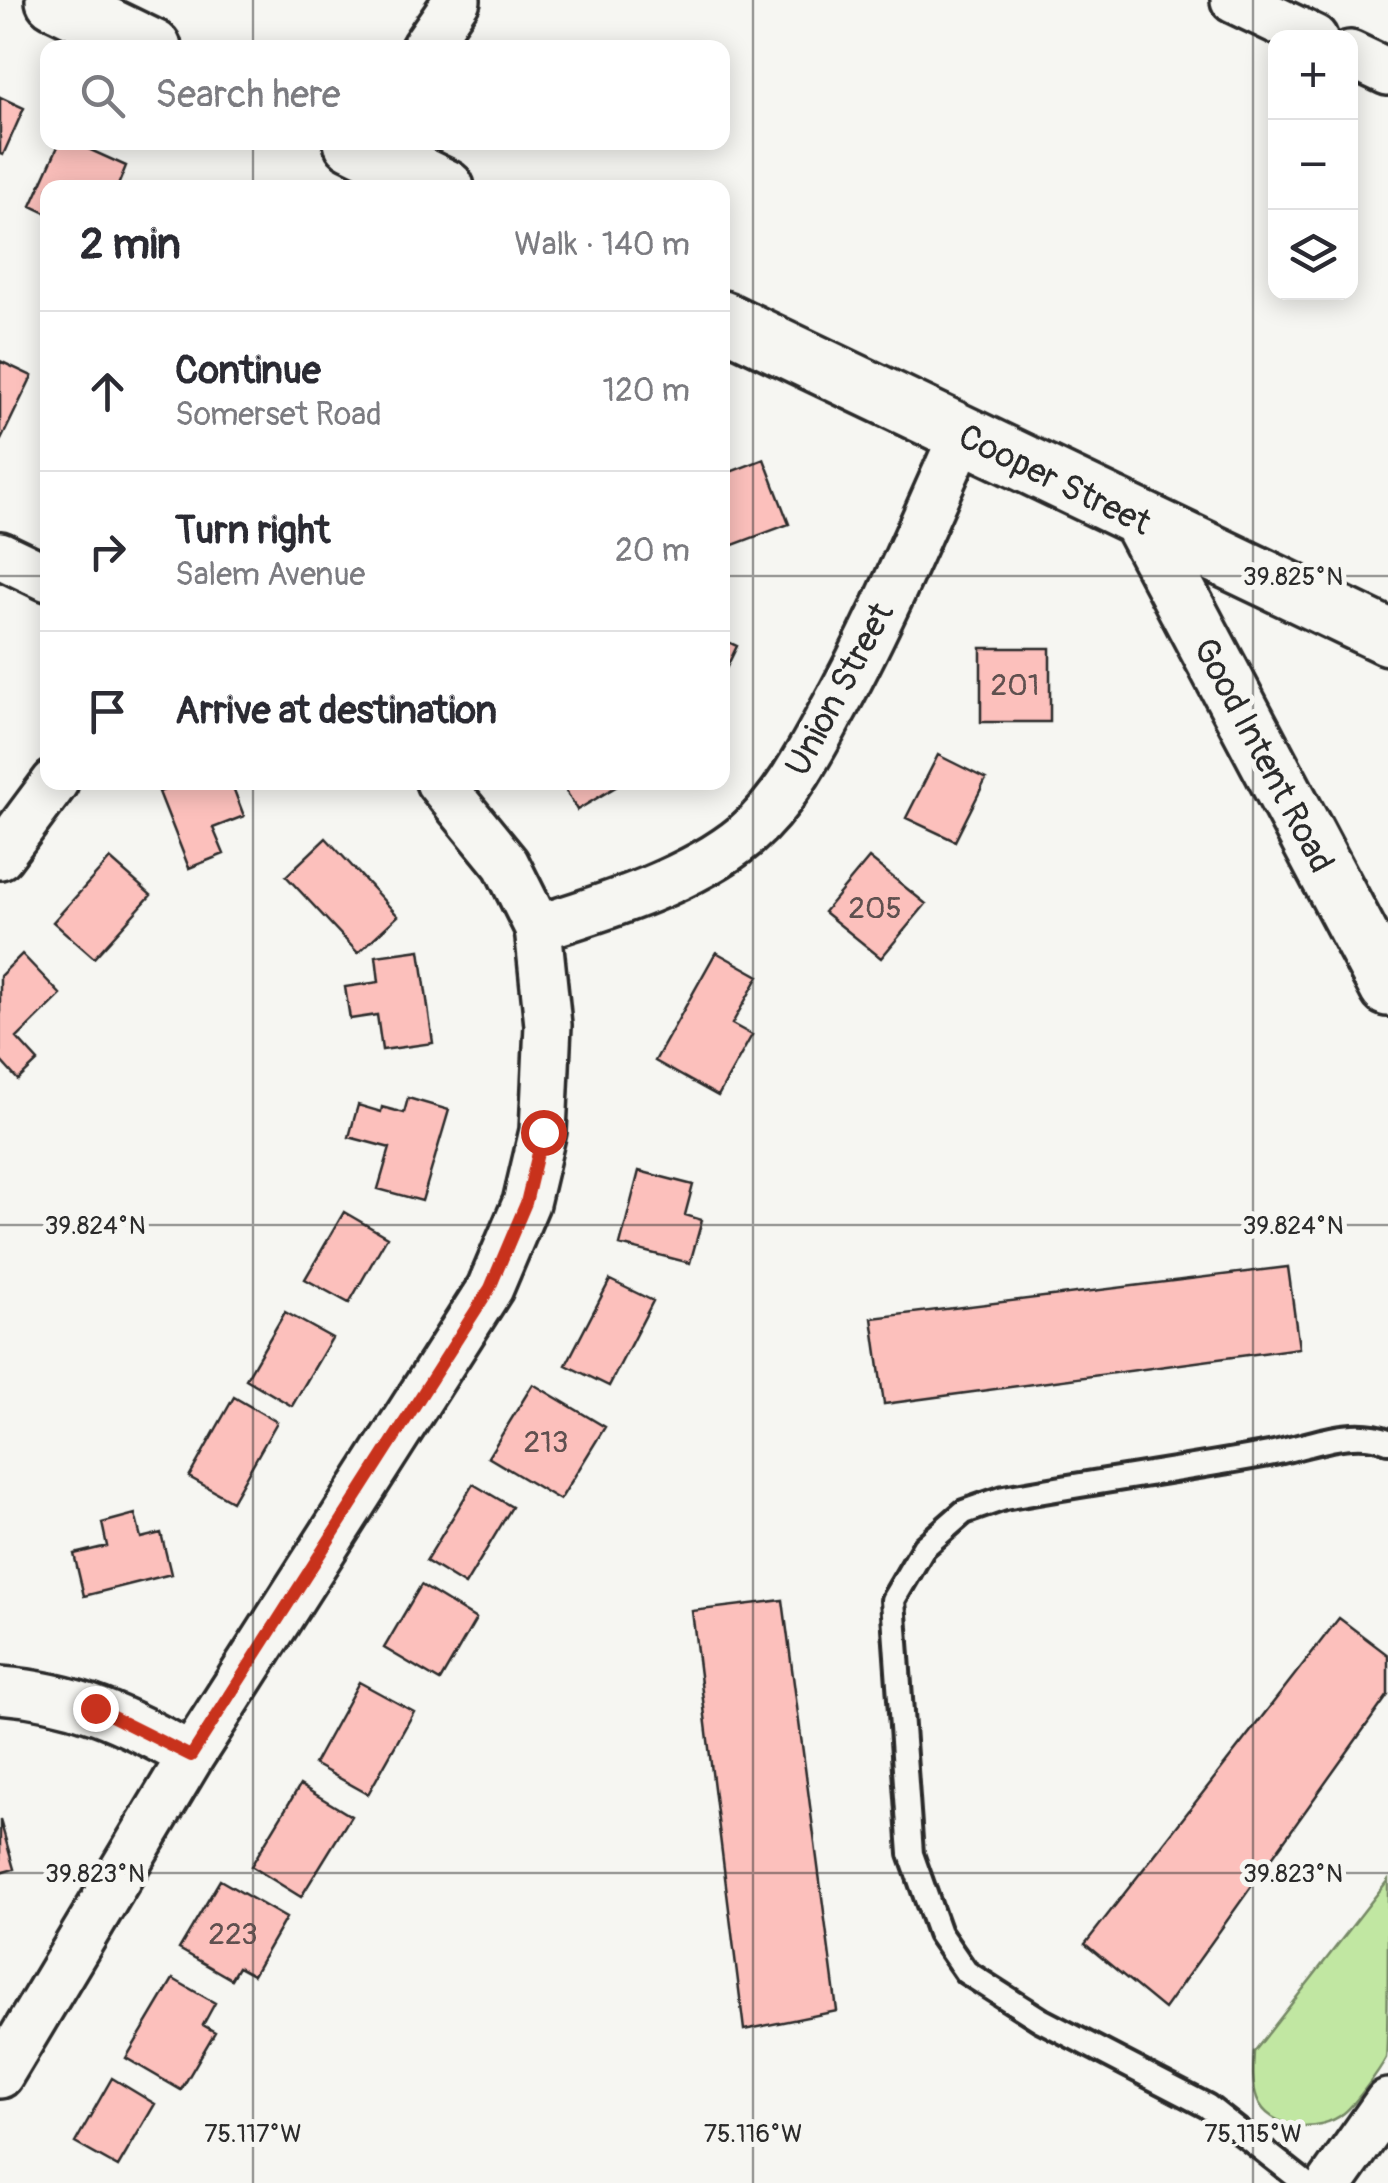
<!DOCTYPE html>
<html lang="en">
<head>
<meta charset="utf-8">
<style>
  :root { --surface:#fff; --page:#f7f7f7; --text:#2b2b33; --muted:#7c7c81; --line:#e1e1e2 }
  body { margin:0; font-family:Pangolin,sans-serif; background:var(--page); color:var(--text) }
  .controls { position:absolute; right:30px; top:30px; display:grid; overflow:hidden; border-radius:20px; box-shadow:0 5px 25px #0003 }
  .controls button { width:90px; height:90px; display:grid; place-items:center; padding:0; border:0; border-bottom:2px solid var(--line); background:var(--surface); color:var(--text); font:50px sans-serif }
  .stop { position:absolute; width:30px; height:30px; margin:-22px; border:8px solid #c8321e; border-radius:50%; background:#fff }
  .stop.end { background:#c8321e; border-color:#fff; box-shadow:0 2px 10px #0008 }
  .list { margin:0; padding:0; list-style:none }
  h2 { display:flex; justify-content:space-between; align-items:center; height:130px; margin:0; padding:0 40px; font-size:42px }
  h2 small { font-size:32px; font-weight:400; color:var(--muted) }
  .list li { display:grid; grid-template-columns:65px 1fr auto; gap:30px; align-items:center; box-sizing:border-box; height:160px; padding:0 40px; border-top:2px solid var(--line) }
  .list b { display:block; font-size:38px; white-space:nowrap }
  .list p { margin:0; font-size:32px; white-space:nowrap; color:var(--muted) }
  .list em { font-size:32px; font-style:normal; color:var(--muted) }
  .icon { flex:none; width:55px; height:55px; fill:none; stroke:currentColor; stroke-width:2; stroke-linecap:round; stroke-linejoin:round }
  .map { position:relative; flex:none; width:1388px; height:2183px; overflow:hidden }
  .search { position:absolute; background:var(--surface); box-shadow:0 5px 25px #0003; left:40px; top:40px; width:690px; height:110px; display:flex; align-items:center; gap:25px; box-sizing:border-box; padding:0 35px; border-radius:20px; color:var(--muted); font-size:38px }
  .panel { position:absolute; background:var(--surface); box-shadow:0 5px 25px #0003; left:40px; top:180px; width:690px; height:610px; border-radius:20px }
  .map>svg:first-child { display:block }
</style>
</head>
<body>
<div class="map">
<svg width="1388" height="2183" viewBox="0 0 1388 2183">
  <rect width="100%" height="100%" fill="#f6f6f2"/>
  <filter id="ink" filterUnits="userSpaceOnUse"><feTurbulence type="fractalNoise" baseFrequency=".01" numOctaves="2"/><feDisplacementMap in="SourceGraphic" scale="20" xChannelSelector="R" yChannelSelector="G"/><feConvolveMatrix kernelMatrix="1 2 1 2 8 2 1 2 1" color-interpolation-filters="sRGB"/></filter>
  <g filter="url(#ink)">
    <path fill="#c1e7a2" stroke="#768966" stroke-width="2.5" d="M 1388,1880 C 1388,1907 1388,2044 1386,2058 C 1379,2071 1355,2104 1344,2113 C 1320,2133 1269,2131 1257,2098 C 1252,2084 1253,2068 1254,2052 Z"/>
    <path fill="#fcc0bc" stroke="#2b2b2b" stroke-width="2.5" d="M 0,97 L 24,108 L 3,155 L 0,154 Z
      M 60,142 L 73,142 L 126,166 L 117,188 L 48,188 L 48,214 L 31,206 Z
      M 0,361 L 32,376 L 1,440 L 0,440 Z
      M 764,459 L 789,524 L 725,548 L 722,475 Z
      M 722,639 L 737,646 L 722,677 Z
      M 981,648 L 1050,648 L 1050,722 L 981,722 Z
      M 938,755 L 986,779 L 955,841 L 906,818 Z
      M 185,782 L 231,782 L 244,816 L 213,828 L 224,854 L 189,868 L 159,792 Z
      M 561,782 L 624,782 L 577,810 Z
      M 326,838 L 398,916 L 358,953 L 286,876 Z
      M 869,858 L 926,904 L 881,958 L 824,912 Z
      M 110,859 L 151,895 L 94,958 L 53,922 Z
      M 420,950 L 433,1043 L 382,1050 L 377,1015 L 350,1019 L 345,987 L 379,982 L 376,956 Z
      M 716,952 L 759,976 L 732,1024 L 752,1035 L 718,1096 L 655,1061 Z
      M 22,954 L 61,995 L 17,1038 L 38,1061 L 18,1080 L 0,1060 L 0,976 Z
      M 408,1098 L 449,1110 L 422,1201 L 378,1189 L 390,1148 L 349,1137 L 358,1105 L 381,1112 L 382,1107 L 404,1113 Z
      M 639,1171 L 693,1185 L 685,1215 L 702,1220 L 690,1263 L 620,1245 Z
      M 344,1212 L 387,1237 L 349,1303 L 305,1279 Z
      M 1288,1267 L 1299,1348 L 884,1404 L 872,1318 Z
      M 610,1280 L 653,1301 L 609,1386 L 566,1365 Z
      M 285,1312 L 332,1338 L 292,1406 L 246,1379 Z
      M 533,1384 L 605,1427 L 560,1500 L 488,1457 Z
      M 234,1397 L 277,1422 L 232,1501 L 189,1477 Z
      M 473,1484 L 512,1507 L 465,1585 L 426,1561 Z
      M 135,1514 L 141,1538 L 161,1533 L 171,1574 L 84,1596 L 74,1554 L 107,1546 L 102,1523 Z
      M 421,1585 L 476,1619 L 440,1681 L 384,1648 Z
      M 783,1600 L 837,2011 L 744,2030 L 692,1611 Z
      M 1339,1618 L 1388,1655 L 1388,1695 L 1164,2009 L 1085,1944 Z
      M 359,1682 L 414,1712 L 368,1794 L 314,1764 Z
      M 300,1785 L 351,1816 L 301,1897 L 251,1866 Z
      M 0,1820 L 14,1869 L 0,1873 Z
      M 220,1880 L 286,1918 L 253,1975 L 238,1967 L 231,1979 L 179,1949 Z
      M 173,1979 L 215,2003 L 203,2025 L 215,2032 L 181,2090 L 126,2058 Z
      M 112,2078 L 155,2104 L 118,2167 L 75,2143 Z"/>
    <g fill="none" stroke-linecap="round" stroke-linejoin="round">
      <g stroke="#2b2b2b" stroke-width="30">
        <path id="lane" d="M 1305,2183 L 1207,2106 L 1041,2020 L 966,1972 L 939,1933 L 911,1854 L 893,1600 L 924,1547 L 964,1512 L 1004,1498 C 1092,1482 1181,1470 1269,1454 C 1307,1447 1351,1426 1388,1441"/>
      </g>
      <g stroke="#2b2b2b" stroke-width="52">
        <path id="street" d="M 1234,0 L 1314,38
          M 424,48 L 457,0
          M 1350,54 L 1388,72
          M 0,555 L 48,578
          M 0,856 L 55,782
          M 538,928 C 605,907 691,881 746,835 C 782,804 807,758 829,717 C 880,626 920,529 963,434
          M 0,1690 C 76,1696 125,1719 191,1756
          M 0,2075 L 191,1756 L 490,1288 L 526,1203 L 543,1131 L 548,1025 L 538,928 L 506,864 L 439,782
          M 1331,2183 L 1388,2102"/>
      </g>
      <g stroke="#2b2b2b" stroke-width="62">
        <path id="secondary" d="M 54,0 L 153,48
          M 352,142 L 446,188
          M 722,319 L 1388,637
          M 1141,522 L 1388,988"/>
      </g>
      <use href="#lane" stroke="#f6f6f2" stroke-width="22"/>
      <use href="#street" stroke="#f6f6f2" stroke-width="45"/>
      <use href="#secondary" stroke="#f6f6f2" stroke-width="55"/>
    </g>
  </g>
  <g fill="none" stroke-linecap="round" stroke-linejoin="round" filter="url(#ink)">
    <path stroke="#c8321e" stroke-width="12" d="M 95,1708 L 191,1756 L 490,1288 L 526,1203 L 543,1132"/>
  </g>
  <path fill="none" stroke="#2b2b2b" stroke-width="2.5" stroke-opacity="0.45" d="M 253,0 L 253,48M 753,0 L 753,2183M 1253,0 L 1253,2183M 253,142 L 253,188M 0,576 L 48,576M 722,576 L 1388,576M 253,782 L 253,2183M 0,1225 L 1388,1225M 0,1873 L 1388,1873"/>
  <g text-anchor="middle" stroke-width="10" stroke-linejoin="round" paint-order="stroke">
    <g font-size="30" fill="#5f504f">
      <text x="1015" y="695">201</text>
      <text x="875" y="918">205</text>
      <text x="546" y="1452">213</text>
      <text x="233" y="1944">223</text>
    </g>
    <g font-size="35" fill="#2b2b2b" stroke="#f6f6f2">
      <text transform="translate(1055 479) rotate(26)" y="12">Cooper Street</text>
      <text transform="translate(839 689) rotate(-62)" y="12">Union Street</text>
      <text transform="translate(1264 755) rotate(62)" y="12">Good Intent Road</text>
    </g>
  </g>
  <g font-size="25" text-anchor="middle" fill="#2b2b2b" stroke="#f6f6f2" stroke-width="10" stroke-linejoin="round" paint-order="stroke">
    <text x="1293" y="585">39.825°N</text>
    <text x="95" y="1234">39.824°N</text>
    <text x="1293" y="1234">39.824°N</text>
    <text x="95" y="1882">39.823°N</text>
    <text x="1293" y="1882">39.823°N</text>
    <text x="253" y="2142">75.117°W</text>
    <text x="753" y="2142">75.116°W</text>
    <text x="1253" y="2142">75.115°W</text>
  </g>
</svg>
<div class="controls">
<button>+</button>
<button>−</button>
<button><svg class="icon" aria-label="layers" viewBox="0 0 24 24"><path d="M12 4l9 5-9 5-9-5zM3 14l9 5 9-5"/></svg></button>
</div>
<div class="stop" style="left:543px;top:1132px"></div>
<div class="stop end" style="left:95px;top:1708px"></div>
<div class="search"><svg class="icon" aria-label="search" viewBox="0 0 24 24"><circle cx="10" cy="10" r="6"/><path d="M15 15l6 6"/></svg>Search here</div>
<section class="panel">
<h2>2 min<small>Walk · 140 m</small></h2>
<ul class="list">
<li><svg class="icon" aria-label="ahead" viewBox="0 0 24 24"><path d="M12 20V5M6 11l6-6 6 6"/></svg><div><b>Continue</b><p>Somerset Road</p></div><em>120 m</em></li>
<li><svg class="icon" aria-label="right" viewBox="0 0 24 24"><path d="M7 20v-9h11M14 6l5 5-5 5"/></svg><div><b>Turn right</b><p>Salem Avenue</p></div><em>20 m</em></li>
<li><svg class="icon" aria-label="arrive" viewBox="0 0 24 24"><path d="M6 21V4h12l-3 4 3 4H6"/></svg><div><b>Arrive at destination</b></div></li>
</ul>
</section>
</div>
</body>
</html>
